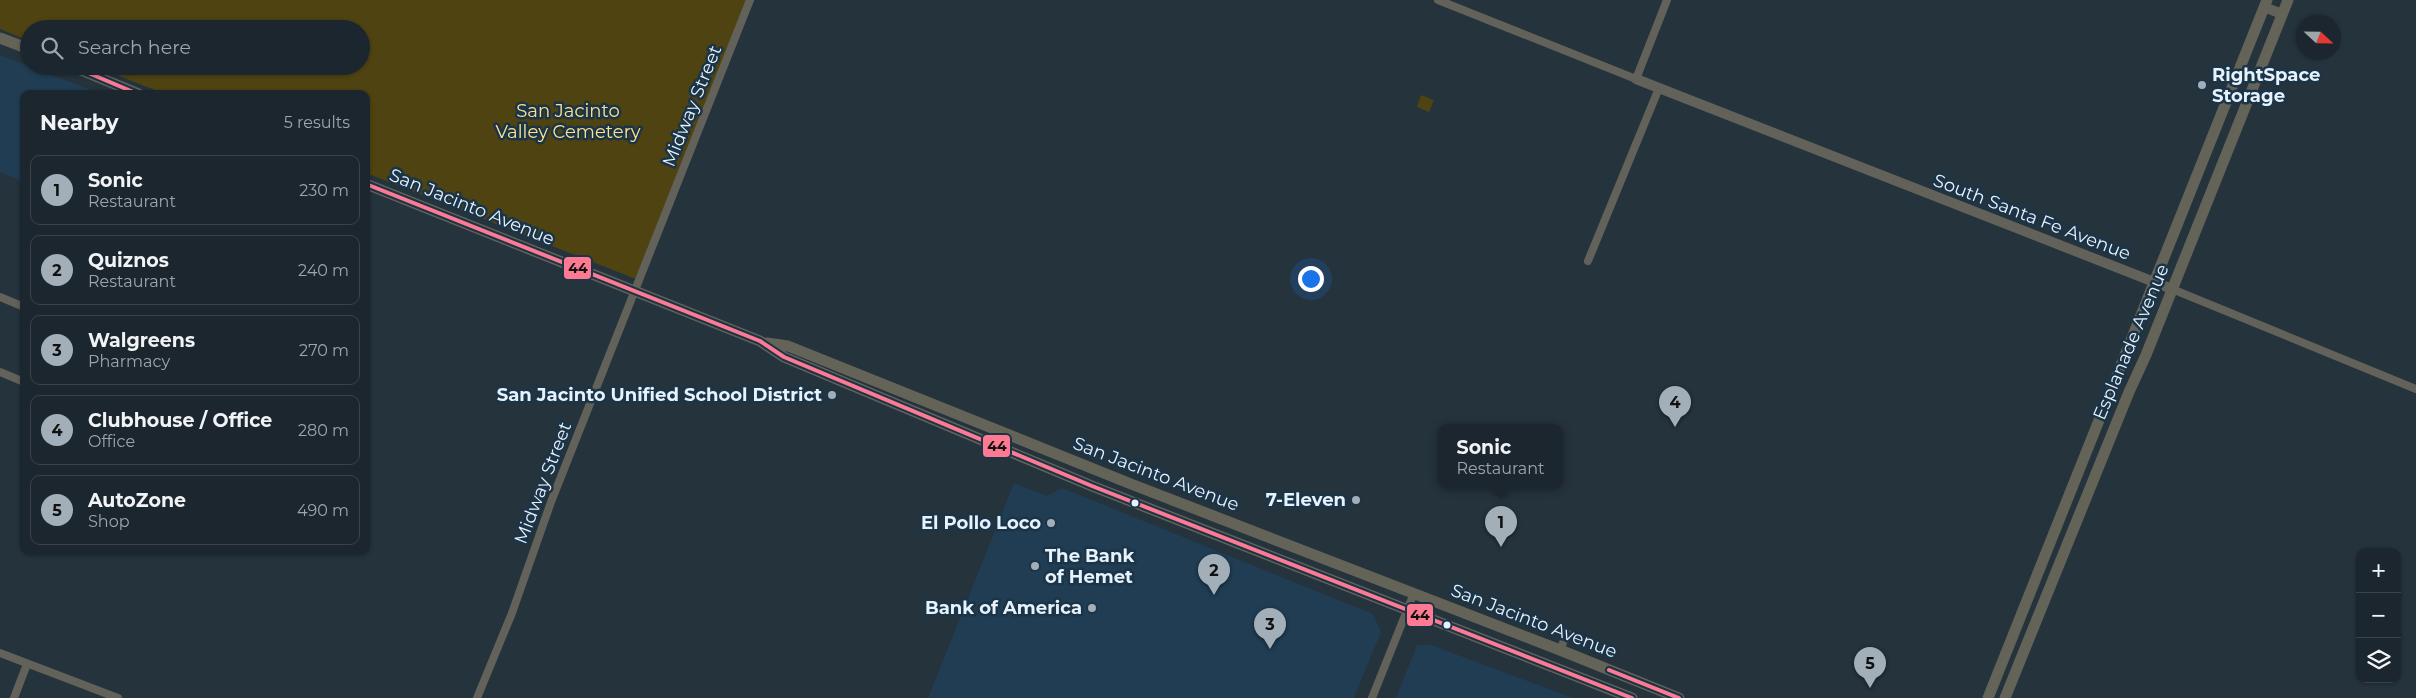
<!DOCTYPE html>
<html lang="en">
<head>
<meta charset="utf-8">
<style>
  :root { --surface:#1c262e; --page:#252e36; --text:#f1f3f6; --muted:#a0a5aa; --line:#3a434a; --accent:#a2afb9 }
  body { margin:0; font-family:Montserrat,sans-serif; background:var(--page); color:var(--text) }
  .controls { position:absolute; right:15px; bottom:15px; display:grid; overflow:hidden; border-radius:10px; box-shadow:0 1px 4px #0004 }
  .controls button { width:45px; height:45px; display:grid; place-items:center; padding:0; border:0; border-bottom:1px solid var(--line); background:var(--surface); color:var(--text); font:25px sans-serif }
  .compass { position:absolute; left:2296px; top:15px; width:45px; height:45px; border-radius:50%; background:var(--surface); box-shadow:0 1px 4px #0004; rotate:112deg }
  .you { position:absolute; left:1310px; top:278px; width:18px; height:18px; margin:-12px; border:4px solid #fff; border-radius:50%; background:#1a73e8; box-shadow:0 0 0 8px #1a73e833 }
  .badge { display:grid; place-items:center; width:32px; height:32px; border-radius:50%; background:var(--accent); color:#111; font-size:16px; font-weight:700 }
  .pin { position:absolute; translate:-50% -41px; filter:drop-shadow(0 1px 2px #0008) }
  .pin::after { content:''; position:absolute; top:26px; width:18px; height:15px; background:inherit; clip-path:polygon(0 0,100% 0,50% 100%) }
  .popup { position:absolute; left:1438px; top:424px; width:125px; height:65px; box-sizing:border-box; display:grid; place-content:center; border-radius:10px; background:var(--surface); filter:drop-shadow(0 1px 4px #0005); font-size:16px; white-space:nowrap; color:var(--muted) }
  .popup b { font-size:19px; color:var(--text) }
  .popup::after { content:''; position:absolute; left:50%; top:100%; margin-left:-10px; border:10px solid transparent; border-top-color:var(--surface) }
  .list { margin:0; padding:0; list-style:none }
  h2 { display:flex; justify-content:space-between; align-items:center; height:65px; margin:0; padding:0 20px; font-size:21px }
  h2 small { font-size:16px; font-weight:400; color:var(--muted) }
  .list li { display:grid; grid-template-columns:32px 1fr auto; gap:15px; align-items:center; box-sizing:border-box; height:70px; margin:0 10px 10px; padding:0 10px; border:1px solid var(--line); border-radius:10px }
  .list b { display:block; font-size:19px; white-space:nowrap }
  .list p { margin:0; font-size:16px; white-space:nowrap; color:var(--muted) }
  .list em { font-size:16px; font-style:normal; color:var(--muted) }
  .icon { flex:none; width:28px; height:28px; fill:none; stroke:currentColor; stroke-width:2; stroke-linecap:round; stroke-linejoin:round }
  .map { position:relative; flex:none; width:2416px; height:698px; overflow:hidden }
  .search { position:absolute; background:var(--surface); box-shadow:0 1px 4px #0004; left:20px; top:20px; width:350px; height:55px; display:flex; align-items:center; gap:12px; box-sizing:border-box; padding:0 18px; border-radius:28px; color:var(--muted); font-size:19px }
  .panel { position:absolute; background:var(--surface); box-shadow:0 1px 4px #0004; left:20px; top:90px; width:350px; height:465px; border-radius:10px }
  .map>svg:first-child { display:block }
</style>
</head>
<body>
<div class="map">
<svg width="2416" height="698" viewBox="0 0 2416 698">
  <rect width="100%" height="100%" fill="#25333d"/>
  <path fill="#203d53" d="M 0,55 L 102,94 L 24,94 L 24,182 L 0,172 Z
    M 1014,483 L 1047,496 L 1062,488 L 1373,614 L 1381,632 L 1354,698 L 928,698 Z
    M 1417,645 L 1431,645 L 1573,698 L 1396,698 Z"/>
  <path fill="#4f4312" d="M 0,0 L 749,0 L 636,279 L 366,173 L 366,94 L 165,94 L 94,66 L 361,66 L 361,29 L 29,29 L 29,41 L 0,29 Z
    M 1421,95 L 1434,100 L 1429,112 L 1417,107 Z"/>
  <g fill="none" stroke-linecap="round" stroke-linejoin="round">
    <path stroke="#62625a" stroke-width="8" d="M 1438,0 L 1636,79 L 1667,0
      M 1588,261 L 1659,88
      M 2172,289 L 2416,389
      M 0,297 L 24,307
      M 0,372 L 24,382
      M 1560,650 L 1567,633
      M 0,653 L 118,698
      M 14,698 L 27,664
      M 477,698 L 512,613 L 551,502 L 750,0
      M 1372,698 L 1414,593"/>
    <path stroke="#62625a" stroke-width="10" d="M 2264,7 L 2282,14
      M 1636,79 L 2172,289"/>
    <path stroke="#646358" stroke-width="11" d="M 0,38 L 29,49
      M 71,66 L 139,94
      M 366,184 L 760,341 L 784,357 L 1092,486 L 1632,698
      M 767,343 L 788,346 L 1131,484 L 1560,650 L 1679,698
      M 1988,698 L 2267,0
      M 2005,698 L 2129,392 L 2146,355 L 2288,0"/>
    <g stroke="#1b3447" stroke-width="8">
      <path id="bus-1" d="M 72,66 L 138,94
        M 366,184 L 760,341 L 784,357 L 1092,486 L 1632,698
        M 1609,670 L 1679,698"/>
    </g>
    <use href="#bus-1" stroke="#fe7a93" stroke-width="4"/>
  </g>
  <g fill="#a2afb9" stroke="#1b3447" stroke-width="2">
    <circle cx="2202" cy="85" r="5"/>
    <circle cx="832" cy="395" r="5"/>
    <circle cx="1356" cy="500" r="5"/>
    <circle cx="1051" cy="523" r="5"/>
    <circle cx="1035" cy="566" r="5"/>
    <circle cx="1092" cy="608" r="5"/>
  </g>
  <g fill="#e6f2fc" stroke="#1b3447" stroke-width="2">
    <circle cx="1135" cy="503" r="4.5"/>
    <circle cx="1447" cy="625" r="4.5"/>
  </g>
  <g text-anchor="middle" stroke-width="5" stroke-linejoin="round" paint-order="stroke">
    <g font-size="18" font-weight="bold" fill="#e6f2fc" stroke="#1b3447" text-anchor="end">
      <text x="2212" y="81" text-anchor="start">RightSpace<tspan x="2212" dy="21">Storage</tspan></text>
      <text x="822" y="401">San Jacinto Unified School District</text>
      <text x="1346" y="506">7-Eleven</text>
      <text x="1041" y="529">El Pollo Loco</text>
      <text x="1045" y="562" text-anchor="start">The Bank<tspan x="1045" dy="21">of Hemet</tspan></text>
      <text x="1082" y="614">Bank of America</text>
    </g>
    <g font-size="18" fill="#e6f2fc" stroke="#1b3447">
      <text transform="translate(692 106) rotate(-68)" y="6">Midway Street</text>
      <text transform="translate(472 207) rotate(22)" y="6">San Jacinto Avenue</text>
      <text transform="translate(2032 217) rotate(21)" y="6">South Santa Fe Avenue</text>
      <text transform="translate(2131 342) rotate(-67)" y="6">Esplanade Avenue</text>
      <text transform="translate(1156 474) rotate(21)" y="6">San Jacinto Avenue</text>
      <text transform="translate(543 483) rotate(-69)" y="6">Midway Street</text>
      <text transform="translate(1534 621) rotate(21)" y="6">San Jacinto Avenue</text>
    </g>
    <g font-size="18" fill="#fce28f" stroke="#1b3447">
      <text x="568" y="117">San Jacinto<tspan x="568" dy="21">Valley Cemetery</tspan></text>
    </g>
  </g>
  <g stroke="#1b3447" stroke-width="2">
    <rect x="563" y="256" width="29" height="24" rx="5" fill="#fe7a93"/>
    <rect x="982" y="434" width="29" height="24" rx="5" fill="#fe7a93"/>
    <rect x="1406" y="603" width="28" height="24" rx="5" fill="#fe7a93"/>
  </g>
  <g font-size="14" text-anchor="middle" font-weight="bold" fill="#111">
    <text x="578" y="273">44</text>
    <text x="997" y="451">44</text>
    <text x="1420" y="620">44</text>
  </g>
</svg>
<div class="controls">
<button>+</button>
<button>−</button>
<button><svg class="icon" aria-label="layers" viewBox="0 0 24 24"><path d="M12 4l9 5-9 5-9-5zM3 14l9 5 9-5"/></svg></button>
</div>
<svg class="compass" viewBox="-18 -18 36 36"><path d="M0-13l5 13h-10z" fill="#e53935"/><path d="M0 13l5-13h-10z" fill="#a0a5aa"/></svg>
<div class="you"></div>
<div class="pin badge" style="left:1501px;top:547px">1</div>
<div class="popup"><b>Sonic</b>Restaurant</div>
<div class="pin badge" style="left:1214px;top:595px">2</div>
<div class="pin badge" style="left:1270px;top:649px">3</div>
<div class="pin badge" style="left:1675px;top:427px">4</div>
<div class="pin badge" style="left:1870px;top:688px">5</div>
<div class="search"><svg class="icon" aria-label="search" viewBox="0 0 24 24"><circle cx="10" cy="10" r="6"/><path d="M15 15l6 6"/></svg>Search here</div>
<section class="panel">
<h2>Nearby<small>5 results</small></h2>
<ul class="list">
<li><span class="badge">1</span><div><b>Sonic</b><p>Restaurant</p></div><em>230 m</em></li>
<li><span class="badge">2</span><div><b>Quiznos</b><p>Restaurant</p></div><em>240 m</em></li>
<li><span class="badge">3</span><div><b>Walgreens</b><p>Pharmacy</p></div><em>270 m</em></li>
<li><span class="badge">4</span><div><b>Clubhouse / Office</b><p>Office</p></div><em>280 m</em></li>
<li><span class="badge">5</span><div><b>AutoZone</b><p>Shop</p></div><em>490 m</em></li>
</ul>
</section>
</div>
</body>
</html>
